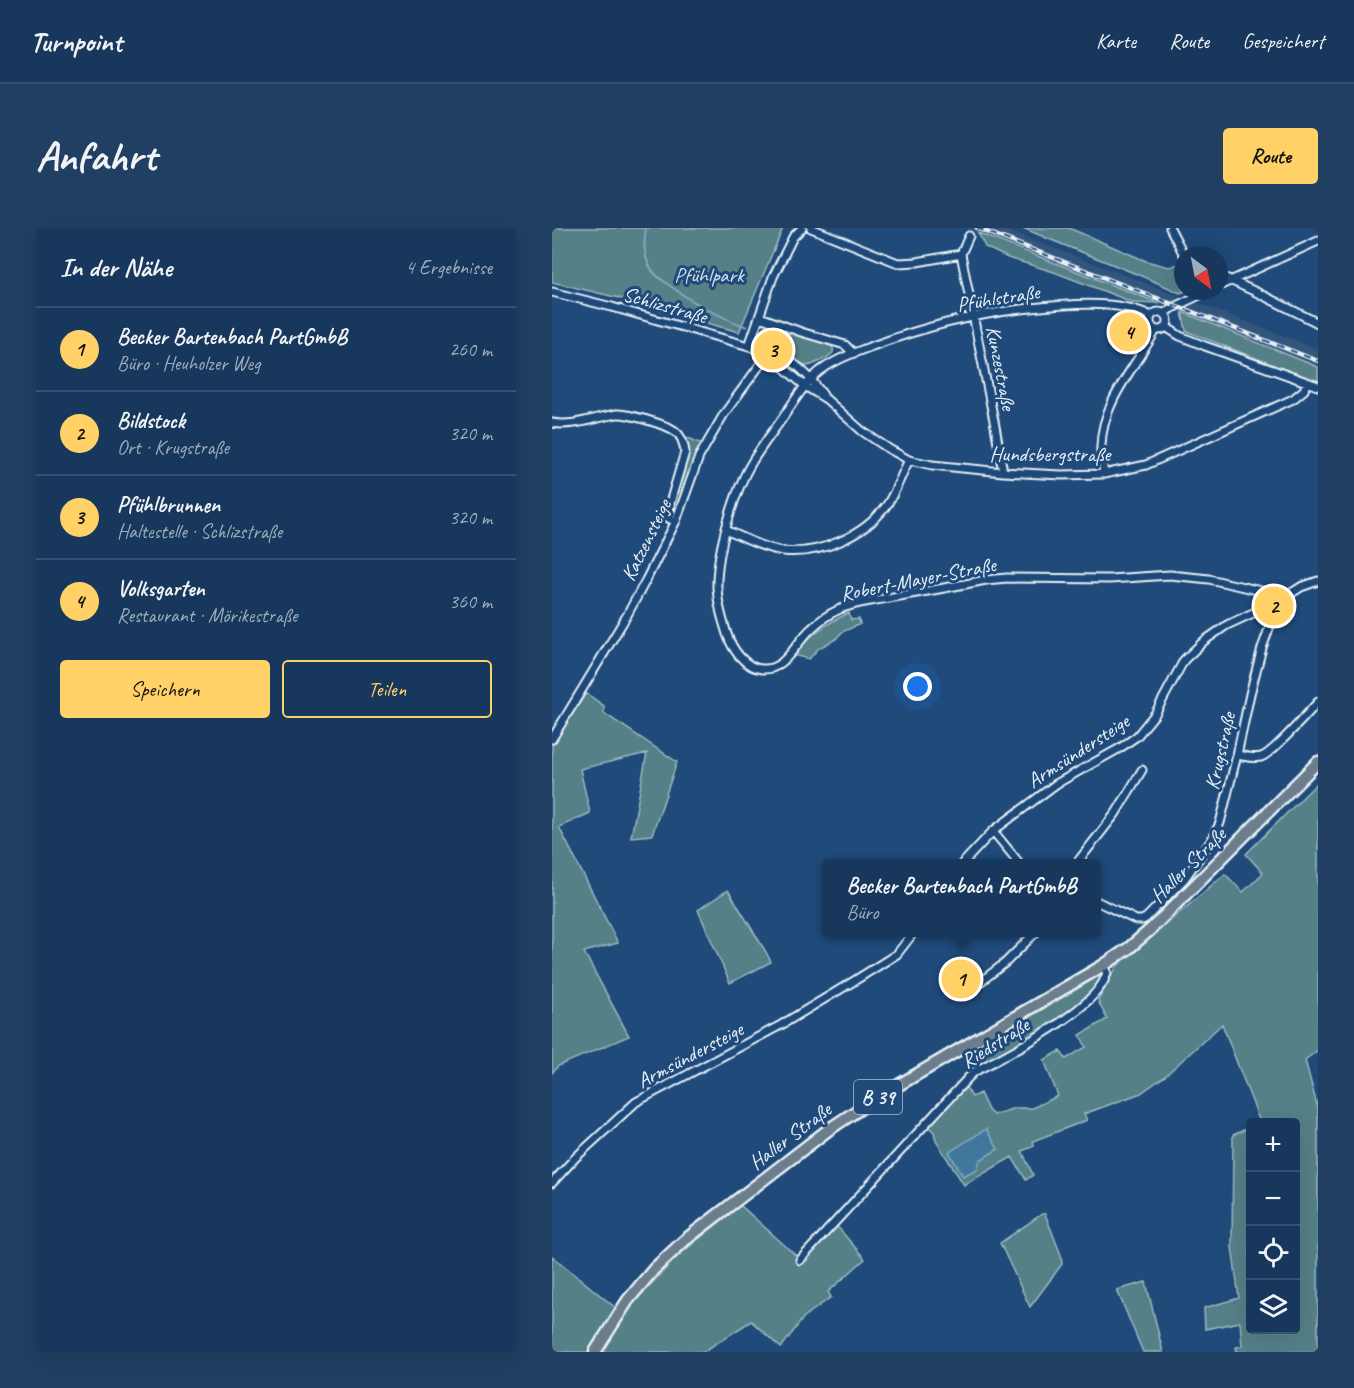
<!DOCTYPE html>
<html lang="de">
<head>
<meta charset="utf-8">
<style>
  :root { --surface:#17385c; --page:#203f62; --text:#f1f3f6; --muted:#9eacbb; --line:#365272; --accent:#ffd166 }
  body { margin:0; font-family:Caveat,sans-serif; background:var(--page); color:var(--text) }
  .controls { position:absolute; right:18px; bottom:18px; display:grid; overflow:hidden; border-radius:6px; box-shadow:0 6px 24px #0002 }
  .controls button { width:54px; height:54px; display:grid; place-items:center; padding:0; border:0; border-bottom:2px solid var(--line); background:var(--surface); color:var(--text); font:30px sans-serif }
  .compass { position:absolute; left:622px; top:18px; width:54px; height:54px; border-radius:50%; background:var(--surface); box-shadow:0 6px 24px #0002; rotate:148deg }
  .you { position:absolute; left:366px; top:459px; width:21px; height:21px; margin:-15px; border:4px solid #fff; border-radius:50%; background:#1a73e8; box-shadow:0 0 0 9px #1a73e833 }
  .badge { display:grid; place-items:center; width:39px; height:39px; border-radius:50%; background:var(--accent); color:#111; font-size:20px; font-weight:700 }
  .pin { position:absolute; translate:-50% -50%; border:3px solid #fff; box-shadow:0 2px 6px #0006 }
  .popup { position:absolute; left:270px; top:631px; width:279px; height:78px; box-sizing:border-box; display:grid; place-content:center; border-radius:6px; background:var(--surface); filter:drop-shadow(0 2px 4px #0005); font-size:20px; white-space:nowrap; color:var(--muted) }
  .popup b { font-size:22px; color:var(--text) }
  .popup::after { content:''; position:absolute; left:50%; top:100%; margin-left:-12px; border:12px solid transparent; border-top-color:var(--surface) }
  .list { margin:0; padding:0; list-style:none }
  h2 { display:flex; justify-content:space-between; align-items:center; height:78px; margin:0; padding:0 24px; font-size:26px }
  h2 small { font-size:20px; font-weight:400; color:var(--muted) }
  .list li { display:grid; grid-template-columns:39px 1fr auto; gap:18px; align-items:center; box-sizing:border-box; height:84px; padding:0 24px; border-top:2px solid var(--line) }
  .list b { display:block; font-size:22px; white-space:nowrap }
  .list p { margin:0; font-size:20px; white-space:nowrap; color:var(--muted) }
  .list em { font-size:20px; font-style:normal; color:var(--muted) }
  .actions { display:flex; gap:12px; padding:18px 24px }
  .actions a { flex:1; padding:14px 0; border:2px solid var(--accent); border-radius:6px; text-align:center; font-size:21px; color:var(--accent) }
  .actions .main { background:var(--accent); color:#111 }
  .icon { flex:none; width:33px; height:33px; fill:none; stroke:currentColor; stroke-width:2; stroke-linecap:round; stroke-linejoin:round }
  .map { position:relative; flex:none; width:766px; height:1124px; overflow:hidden; border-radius:6px }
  header { display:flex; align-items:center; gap:36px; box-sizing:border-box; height:84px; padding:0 30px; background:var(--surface); border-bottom:2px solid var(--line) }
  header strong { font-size:28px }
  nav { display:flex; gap:33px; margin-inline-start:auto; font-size:21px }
  .intro { display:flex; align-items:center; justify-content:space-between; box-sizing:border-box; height:144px; padding:0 36px }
  h1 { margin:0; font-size:42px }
  .button { padding:15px 27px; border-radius:6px; background:var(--accent); color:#111; font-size:21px; font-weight:700 }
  main { display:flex; gap:36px; padding:0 36px }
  aside { flex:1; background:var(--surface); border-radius:6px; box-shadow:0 6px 24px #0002 }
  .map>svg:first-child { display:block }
</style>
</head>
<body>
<header>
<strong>Turnpoint</strong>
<nav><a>Karte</a><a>Route</a><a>Gespeichert</a></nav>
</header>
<div class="intro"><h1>Anfahrt</h1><a class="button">Route</a></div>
<main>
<aside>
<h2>In der Nähe<small>4 Ergebnisse</small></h2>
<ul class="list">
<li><span class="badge">1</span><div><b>Becker Bartenbach PartGmbB</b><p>Büro · Heuholzer Weg</p></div><em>260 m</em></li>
<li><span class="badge">2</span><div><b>Bildstock</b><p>Ort · Krugstraße</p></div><em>320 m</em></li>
<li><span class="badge">3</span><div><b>Pfühlbrunnen</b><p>Haltestelle · Schlizstraße</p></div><em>320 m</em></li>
<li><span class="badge">4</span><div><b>Volksgarten</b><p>Restaurant · Mörikestraße</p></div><em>360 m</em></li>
</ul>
<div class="actions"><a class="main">Speichern</a><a>Teilen</a></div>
</aside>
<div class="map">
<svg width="766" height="1124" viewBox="0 0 766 1124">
  <rect width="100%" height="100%" fill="#1f4a7a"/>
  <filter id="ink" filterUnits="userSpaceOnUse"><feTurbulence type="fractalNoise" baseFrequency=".0167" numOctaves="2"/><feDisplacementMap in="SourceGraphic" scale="12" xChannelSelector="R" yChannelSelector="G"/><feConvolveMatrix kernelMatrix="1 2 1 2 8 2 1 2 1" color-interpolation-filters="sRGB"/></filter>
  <g filter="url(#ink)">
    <path fill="#33547c" d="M 412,0 L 449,0 L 766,121 L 766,139 L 596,71 Z"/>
    <path fill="#548088" stroke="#9eb8c0" stroke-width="1.5" fill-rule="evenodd" d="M 0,0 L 231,0 L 187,104 L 63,69 L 0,54 Z
      M 471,0 L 517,0 L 594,33 L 617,39 L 631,35 L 631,63 L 634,63 L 628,65 C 577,41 523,23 471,0 Z
      M 426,5 L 596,71 L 607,75 L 580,74 L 502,44 L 456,30 L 433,19 Z
      M 630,84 L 766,139 L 766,154 L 634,103 Z
      M 213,97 L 279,118 L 281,120 C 281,121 282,123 281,124 C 279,129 261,137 255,138 L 210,115 L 208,110 Z
      M 134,209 L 150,216 L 123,288 L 121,288 L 119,285 C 126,261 139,234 134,209 Z
      M 297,385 L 299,392 L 307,391 L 308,396 L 290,404 L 284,411 L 267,420 L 257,431 L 242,427 C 259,406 273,396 297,385 Z
      M 34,465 L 52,478 L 52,485 L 125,534 L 100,607 L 79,609 L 95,525 L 28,541 L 38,585 L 7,599 L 66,715 L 32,724 L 77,808 L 6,838 L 0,845 L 0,518 Z
      M 766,554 L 766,822 L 753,832 L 766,881 L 766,1124 L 685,1124 L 684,1119 L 690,1118 L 688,1094 L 653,1101 L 652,1080 L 687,1070 L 680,1019 L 681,907 L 698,899 L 698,1102 L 744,1102 L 744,894 L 708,894 L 670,796 L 613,848 L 589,865 L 532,886 L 535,892 L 481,913 L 482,918 L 470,923 L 481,947 L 474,952 L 460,929 L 412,957 L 384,913 L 382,904 L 376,898 L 412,856 L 420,869 L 428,865 L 436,882 L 441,887 L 463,880 L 480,880 L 506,868 L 492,832 L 508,823 L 514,831 L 534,819 L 528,807 L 555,791 L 546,773 L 565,738 L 673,646 L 691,664 L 711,645 L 694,626 ZM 434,902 L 446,921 L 428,932 Z
      M 176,662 L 214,724 L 219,734 L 178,755 L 146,682 Z
      M 548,748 C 545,773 448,825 424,839 L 416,826 L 543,750 Z
      M 188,977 L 250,1033 L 284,997 L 313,1031 L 276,1064 L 279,1069 L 252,1089 L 229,1120 L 199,1093 L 151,1124 L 0,1124 L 0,1028 L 64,1080 L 76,1064 L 85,1071 L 125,1029 Z
      M 490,986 L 493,986 L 509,1027 L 510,1036 L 478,1079 L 448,1015 Z
      M 594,1054 L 611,1124 L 591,1124 L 565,1062 Z"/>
    <path fill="#40779d" stroke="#83a8c1" stroke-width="1.5" d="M 434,901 L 446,921 L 428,932 L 425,941 L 411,948 L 397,924 Z"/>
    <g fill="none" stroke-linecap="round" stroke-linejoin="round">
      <path stroke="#83a8c1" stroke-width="2" d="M 94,0 C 92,13 91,25 97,37 C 101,46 109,51 117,57 C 142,76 166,88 195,99"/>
      <g stroke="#e8f1f8" stroke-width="11">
        <path id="street" d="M 259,0 L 346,35 L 365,34 L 409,26
          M 618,0 L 632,27
          M 417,8 L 409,26 L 443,198 L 451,244
          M 667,47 L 704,64 L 766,95
          M 667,58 L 766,13
          M 0,64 L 60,79 L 197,118 C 203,120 209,124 215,126 C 222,128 230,129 237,133 C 252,141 261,154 271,167
          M598 93a9 9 0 1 1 18 0a9 9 0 1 1-18 0Z
          M 613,85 L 618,81 L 656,63
          M 599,88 C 566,70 506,77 469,81 C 419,87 370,100 323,117 C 304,124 284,131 268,143 C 252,156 241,175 230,191 C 220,205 209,219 200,234 C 182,263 164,326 165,360 C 166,377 170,390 175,406 C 180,421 193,440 210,441 C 233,443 244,414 259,401 C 266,394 277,386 286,382 C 303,374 323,373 341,369 C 372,364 403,358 434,352 L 455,350 L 557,351 L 618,347 L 657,351 L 709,363 L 727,373
          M 208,89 L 249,104 L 293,117 L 301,125
          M 614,99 L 628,108 L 653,118 L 766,158
          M 197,118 L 221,49 L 241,9 L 250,0
          M 216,126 L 253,158 L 274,171 L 310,203 L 337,221 L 357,232 L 380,237 L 451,244 L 509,247 L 552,246 L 594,237 L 741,171 L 752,162 L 755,154
          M 0,195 C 22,199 43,189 65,186 C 75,185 115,197 123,203 C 130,208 132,216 133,224 L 114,288 L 118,291 L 124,293
          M 552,246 C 551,237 548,228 549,218 C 550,174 583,139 604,102
          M 174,302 C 192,310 211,320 231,323 C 268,327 312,308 334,278 C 343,266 350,245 357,232
          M 0,511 L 74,389 L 94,352 L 124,293 L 147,229 L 172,186 L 216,126
          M 685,527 C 692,528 702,531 709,529 C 719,527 757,484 766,474
          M 441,603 L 468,636
          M 410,636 L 441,603 L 504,556 L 568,520 L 585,508 L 603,486 L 632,432 L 652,413 L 675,397 L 727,373 L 749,359 L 766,353
          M 524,636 L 564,585 L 590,542
          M 544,673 L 584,692 L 590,692 L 594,690 L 633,650 L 659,613 L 668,595 L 685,527 L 698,466 L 710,420 L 727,373
          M 423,758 L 453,735 L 484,704
          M 0,955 L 23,930 L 84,874 L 229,797 L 302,753 L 345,726 L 362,704
          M 248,1032 L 416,850 L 422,844 C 455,826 548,781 555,744 L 552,737"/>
      </g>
      <g stroke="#e8f1f8" stroke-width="15">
        <path id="primary" d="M 43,1124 L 76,1072 L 102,1041 L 133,1012 L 276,902 L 321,872 L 552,737 L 577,720 L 599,701 L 766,534"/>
      </g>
      <use href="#street" stroke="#1f4a7a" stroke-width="7"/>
      <use href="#primary" stroke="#6c7d8c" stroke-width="10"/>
      <g stroke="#e8f1f8" stroke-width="4.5">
        <path id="rail" d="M 425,0 L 766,133"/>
      </g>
      <use href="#rail" stroke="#1f4a7a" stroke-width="2" stroke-dasharray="7" stroke-linecap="butt"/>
    </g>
  </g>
  <g text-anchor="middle" stroke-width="6" stroke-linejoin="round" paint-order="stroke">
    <rect fill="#1f4a7a" stroke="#acbfd2" stroke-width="1.5" x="302" y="852" width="48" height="34" rx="4.5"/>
    <g font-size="20" font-weight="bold" fill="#e8f1f8">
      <text x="326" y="876">B 39</text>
    </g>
    <g font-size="21" fill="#d2e0e7" stroke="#1f4a7a">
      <text x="157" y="54">Pfühlpark</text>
    </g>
    <g font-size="21" fill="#e8f1f8" stroke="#1f4a7a">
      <text transform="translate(446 70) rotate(-9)" y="7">Pfühlstraße</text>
      <text transform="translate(113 77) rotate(16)" y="7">Schlizstraße</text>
      <text transform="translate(449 140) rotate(79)" y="7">Kunzestraße</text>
      <text x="498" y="233">Hundsbergstraße</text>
      <text transform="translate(94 312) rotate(-64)" y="7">Katzensteige</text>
      <text transform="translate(366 351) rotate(-11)" y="7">Robert-Mayer-Straße</text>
      <text transform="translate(526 523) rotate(-33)" y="7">Armsündersteige</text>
      <text transform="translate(668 523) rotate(-77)" y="7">Krugstraße</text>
      <text transform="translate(636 637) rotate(-45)" y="7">Haller Straße</text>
      <text transform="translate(443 815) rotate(-32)" y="7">Riedstraße</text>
      <text transform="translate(138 827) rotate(-28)" y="7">Armsündersteige</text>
      <text transform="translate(238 908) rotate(-37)" y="7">Haller Straße</text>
    </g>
  </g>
</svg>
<div class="controls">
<button>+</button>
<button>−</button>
<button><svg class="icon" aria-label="locate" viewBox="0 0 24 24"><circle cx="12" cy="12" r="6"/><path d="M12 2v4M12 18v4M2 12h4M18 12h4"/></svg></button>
<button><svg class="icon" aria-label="layers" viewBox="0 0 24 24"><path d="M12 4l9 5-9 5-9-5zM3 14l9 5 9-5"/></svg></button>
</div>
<svg class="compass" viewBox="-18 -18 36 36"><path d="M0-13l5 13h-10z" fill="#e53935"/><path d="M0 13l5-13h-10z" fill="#9eacbb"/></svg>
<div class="you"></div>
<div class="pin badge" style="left:409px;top:751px">1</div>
<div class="popup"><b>Becker Bartenbach PartGmbB</b>Büro</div>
<div class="pin badge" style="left:722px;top:378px">2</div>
<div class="pin badge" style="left:221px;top:122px">3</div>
<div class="pin badge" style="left:577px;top:104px">4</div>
</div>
</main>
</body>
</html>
